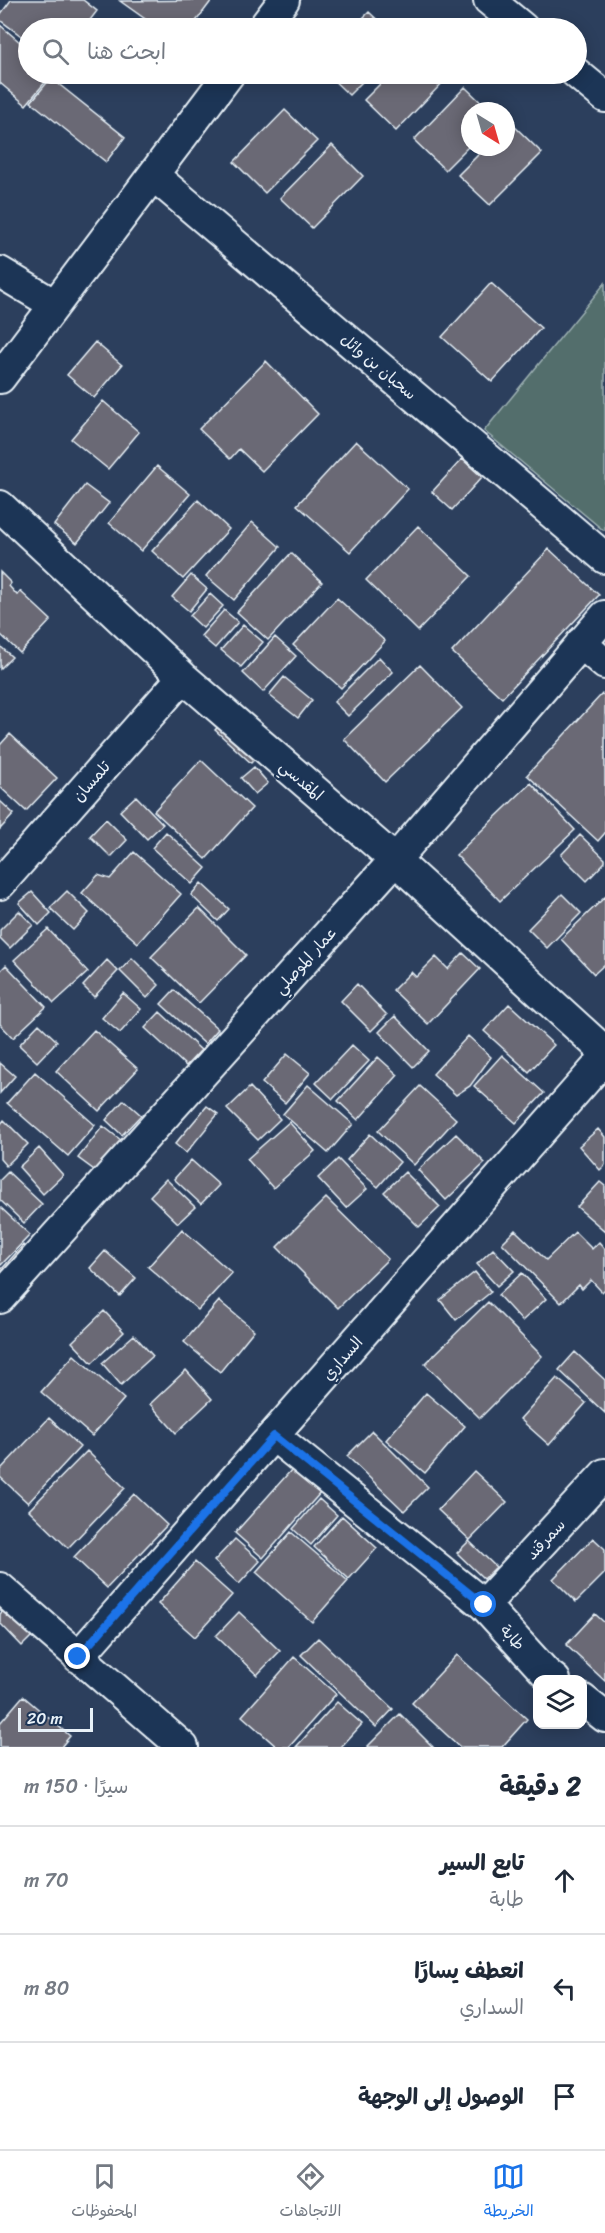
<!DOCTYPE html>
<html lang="ar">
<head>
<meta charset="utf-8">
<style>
  :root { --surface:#fff; --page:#f6f6f7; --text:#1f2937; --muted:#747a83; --line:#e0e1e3; --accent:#1a73e8 }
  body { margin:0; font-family:Sriracha,"Playpen Sans Arabic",sans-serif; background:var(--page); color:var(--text); direction:rtl }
  .controls { position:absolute; right:18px; bottom:18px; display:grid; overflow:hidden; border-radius:12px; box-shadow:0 3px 15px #0003 }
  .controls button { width:54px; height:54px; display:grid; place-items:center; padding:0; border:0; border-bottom:2px solid var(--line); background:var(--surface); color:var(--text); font:30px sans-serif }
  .compass { position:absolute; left:461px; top:102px; width:54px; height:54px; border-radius:50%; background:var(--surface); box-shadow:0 3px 15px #0003; rotate:143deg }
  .scale { position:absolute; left:18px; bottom:15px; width:75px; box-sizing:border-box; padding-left:6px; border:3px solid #e8f1f8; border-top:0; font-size:16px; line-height:21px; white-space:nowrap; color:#e8f1f8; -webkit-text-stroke:4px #1d3557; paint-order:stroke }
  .stop { position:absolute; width:18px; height:18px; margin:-14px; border:4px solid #1a73e8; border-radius:50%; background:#fff }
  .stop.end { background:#1a73e8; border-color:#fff; box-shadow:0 2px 6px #0008 }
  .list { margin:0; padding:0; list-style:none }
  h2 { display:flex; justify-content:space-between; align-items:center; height:78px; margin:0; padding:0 24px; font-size:26px }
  h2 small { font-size:20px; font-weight:400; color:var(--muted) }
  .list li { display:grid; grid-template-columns:39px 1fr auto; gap:18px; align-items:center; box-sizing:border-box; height:108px; padding:0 24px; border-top:2px solid var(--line) }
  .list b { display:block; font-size:22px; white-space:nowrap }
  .list p { margin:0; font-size:20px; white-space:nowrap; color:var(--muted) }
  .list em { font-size:20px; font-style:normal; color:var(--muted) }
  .icon { flex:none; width:33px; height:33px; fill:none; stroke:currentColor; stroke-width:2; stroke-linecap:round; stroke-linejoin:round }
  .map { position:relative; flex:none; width:605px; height:1747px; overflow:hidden; direction:ltr }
  .search { position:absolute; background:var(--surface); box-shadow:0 3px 15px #0003; left:18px; right:18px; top:18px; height:66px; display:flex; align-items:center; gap:15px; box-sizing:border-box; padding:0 21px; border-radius:33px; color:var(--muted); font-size:22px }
  .sheet { height:402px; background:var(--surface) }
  nav { display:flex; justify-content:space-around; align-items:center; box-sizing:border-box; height:84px; border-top:2px solid var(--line); background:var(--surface); font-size:16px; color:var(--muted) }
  nav a { display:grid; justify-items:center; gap:3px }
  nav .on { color:var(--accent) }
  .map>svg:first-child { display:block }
</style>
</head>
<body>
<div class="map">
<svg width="605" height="1747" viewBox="0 0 605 1747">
  <rect width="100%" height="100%" fill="#2c3f5d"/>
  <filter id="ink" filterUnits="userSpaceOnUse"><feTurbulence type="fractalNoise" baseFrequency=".0167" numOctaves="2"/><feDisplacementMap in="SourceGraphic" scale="12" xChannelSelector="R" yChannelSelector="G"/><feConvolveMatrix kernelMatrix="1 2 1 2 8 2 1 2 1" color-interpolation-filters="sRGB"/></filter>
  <g filter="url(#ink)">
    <path fill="#526e6c" stroke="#9db0b2" stroke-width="1.5" d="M 605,283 L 605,530 L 603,530 L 484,431 Z"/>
    <path fill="#6a6974" stroke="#e8f1f8" stroke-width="1.5" d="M 11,0 L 83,0 L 97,11 L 84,28 L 28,28 L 28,41 L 0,20 L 0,15 Z
      M 212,0 L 191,28 L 158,28 L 120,1 Z
      M 369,12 L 386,28 L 353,28 Z
      M 0,25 L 28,49 L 28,74 L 52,74 L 26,105 L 0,83 Z
      M 327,74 L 370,74 L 349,95 Z
      M 390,74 L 443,74 L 447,78 L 396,131 L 364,100 Z
      M 51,78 L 125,137 L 106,162 L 31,102 Z
      M 465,87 L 490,111 L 470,111 L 470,145 L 445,170 L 414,140 Z
      M 285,110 L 317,141 L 265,193 L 234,162 Z
      M 510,122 L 542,153 L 490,205 L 458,175 L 486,147 L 506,147 L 506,126 Z
      M 332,145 L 363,176 L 312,228 L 280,198 Z
      M 491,283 L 541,328 L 492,382 L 442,337 Z
      M 95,342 L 122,365 L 94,398 L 67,375 Z
      M 266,361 L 318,414 L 262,471 L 239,449 L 230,459 L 199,429 Z
      M 103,401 L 139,432 L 108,469 L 71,439 Z
      M 356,441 L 408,489 L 350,552 L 297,505 Z
      M 462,459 L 482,477 L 452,510 L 432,492 Z
      M 157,466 L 190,494 L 141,551 L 109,523 Z
      M 85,485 L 109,503 L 77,543 L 54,525 Z
      M 198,500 L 229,529 L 183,579 L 152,551 Z
      M 252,522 L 280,547 L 234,600 L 206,576 Z
      M 418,526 L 471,576 L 418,631 L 366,580 Z
      M 549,549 L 599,595 L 502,698 L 452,652 Z
      M 291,553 L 322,582 L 268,640 L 237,612 Z
      M 0,572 L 11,583 L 9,586 L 17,595 L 20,591 L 51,620 L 20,653 L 0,634 Z
      M 191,575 L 207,589 L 189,611 L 172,597 Z
      M 210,594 L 223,606 L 203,628 L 190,616 Z
      M 337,598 L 385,641 L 341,688 L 293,645 Z
      M 224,610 L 238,622 L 215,648 L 201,636 Z
      M 243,625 L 263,642 L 241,667 L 221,650 Z
      M 275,637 L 296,656 L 263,692 L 243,673 Z
      M 0,646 L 12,657 L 0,669 Z
      M 379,657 L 393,672 L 348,716 L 334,702 Z
      M 420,665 L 462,708 L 385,782 L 344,739 Z
      M 284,677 L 312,700 L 298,718 L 269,695 Z
      M 602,694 L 605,697 L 605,833 L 598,841 L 527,775 Z
      M 225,719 L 261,752 L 251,763 L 215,730 Z
      M 10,734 L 57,778 L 26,811 L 0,787 L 0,745 Z
      M 201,760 L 252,808 L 206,859 L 154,811 Z
      M 254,767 L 268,783 L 255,794 L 241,778 Z
      M 531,783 L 575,830 L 500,901 L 456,855 Z
      M 136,796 L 163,824 L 147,839 L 120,811 Z
      M 0,801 L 14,814 L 0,829 Z
      M 106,819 L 127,840 L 111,857 L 90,836 Z
      M 166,832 L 206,868 L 192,884 L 152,848 Z
      M 580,835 L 605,859 L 605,862 L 587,881 L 561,855 Z
      M 134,852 L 181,894 L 138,943 L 82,893 L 98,875 L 110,879 Z
      M 201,883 L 229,909 L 218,921 L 191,895 Z
      M 67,891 L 89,913 L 73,930 L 50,908 Z
      M 32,892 L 51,913 L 39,925 L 19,903 Z
      M 562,894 L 581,913 L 547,948 L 528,929 Z
      M 605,897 L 605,964 L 594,974 L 561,939 Z
      M 199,908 L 246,955 L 199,1003 L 151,957 Z
      M 19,911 L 33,925 L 10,948 L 0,938 L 0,930 Z
      M 48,929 L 88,972 L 54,1003 L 14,960 Z
      M 463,953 L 480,969 L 428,1024 L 393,990 L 411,972 L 416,977 L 436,957 L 448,969 Z
      M 132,958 L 159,985 L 147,998 L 120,971 Z
      M 107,960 L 118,971 L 94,997 L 83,986 Z
      M 6,965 L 46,1007 L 13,1038 L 0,1024 L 0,971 Z
      M 357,984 L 387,1015 L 371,1031 L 341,1001 Z
      M 174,990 L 218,1029 L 205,1044 L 161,1004 Z
      M 123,993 L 141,1009 L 120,1033 L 102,1018 Z
      M 509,1004 L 554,1045 L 529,1072 L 484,1031 Z
      M 160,1012 L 201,1050 L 186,1066 L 145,1028 Z
      M 395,1016 L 429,1051 L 413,1067 L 379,1032 Z
      M 39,1024 L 57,1041 L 37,1062 L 19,1045 Z
      M 94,1030 L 138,1069 L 99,1111 L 56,1071 Z
      M 468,1036 L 491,1057 L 470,1086 L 456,1095 L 433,1074 Z
      M 352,1045 L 369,1061 L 333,1099 L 316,1083 Z
      M 287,1054 L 310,1073 L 285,1103 L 262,1083 Z
      M 502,1055 L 544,1093 L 516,1123 L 474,1086 Z
      M 378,1057 L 398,1075 L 358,1120 L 338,1101 Z
      M 0,1063 L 15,1076 L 0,1093 Z
      M 35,1072 L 95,1125 L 68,1156 L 7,1103 Z
      M 308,1085 L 353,1124 L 328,1153 L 283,1114 Z
      M 420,1086 L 456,1119 L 414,1165 L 378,1131 Z
      M 250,1087 L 280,1119 L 258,1140 L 227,1109 Z
      M 124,1100 L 141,1115 L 122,1135 L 106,1120 Z
      M 207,1106 L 218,1114 L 186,1153 L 175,1144 Z
      M 4,1120 L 28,1144 L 6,1166 L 0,1159 L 0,1125 Z
      M 289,1122 L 315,1151 L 273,1188 L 247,1159 Z
      M 103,1126 L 126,1144 L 101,1175 L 78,1158 Z
      M 598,1129 L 605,1137 L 605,1165 L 600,1170 L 579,1146 Z
      M 370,1134 L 400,1162 L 378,1187 L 347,1160 Z
      M 456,1134 L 485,1163 L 446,1200 L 418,1170 Z
      M 39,1148 L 63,1175 L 43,1194 L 19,1167 Z
      M 338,1159 L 367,1189 L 346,1208 L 318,1178 Z
      M 191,1160 L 219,1185 L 201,1204 L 174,1179 Z
      M 8,1172 L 42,1204 L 24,1223 L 0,1200 L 0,1180 Z
      M 405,1172 L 440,1207 L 419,1227 L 384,1192 Z
      M 166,1179 L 195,1207 L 178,1223 L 150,1196 Z
      M 600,1182 L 605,1186 L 605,1231 L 577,1207 Z
      M 326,1198 L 388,1259 L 338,1308 L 277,1247 Z
      M 0,1207 L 30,1235 L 1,1265 L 0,1265 Z
      M 182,1229 L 232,1273 L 198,1310 L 148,1267 Z
      M 515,1230 L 546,1260 L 575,1232 L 592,1249 L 599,1242 L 605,1249 L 605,1289 L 602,1292 L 591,1280 L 582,1289 L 579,1285 L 561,1303 L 502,1243 Z
      M 23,1245 L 33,1254 L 0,1287 L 0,1271 Z
      M 493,1249 L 514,1271 L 497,1286 L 477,1264 Z
      M 105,1251 L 136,1278 L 120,1296 L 90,1268 Z
      M 475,1272 L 491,1292 L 456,1320 L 440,1300 Z
      M 522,1273 L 546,1299 L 522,1321 L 498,1295 Z
      M 219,1301 L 254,1330 L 220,1372 L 184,1342 Z
      M 488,1302 L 542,1356 L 480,1418 L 425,1364 Z
      M 104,1311 L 124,1332 L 92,1363 L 72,1342 Z
      M 134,1335 L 153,1356 L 121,1385 L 102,1363 Z
      M 575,1352 L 605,1380 L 605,1413 L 559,1370 Z
      M 74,1355 L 124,1399 L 92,1436 L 41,1392 Z
      M 186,1370 L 212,1399 L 176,1433 L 150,1404 Z
      M 557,1378 L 586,1403 L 549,1445 L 520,1419 Z
      M 426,1393 L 465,1426 L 425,1473 L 386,1440 Z
      M 49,1418 L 80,1447 L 28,1503 L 0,1477 L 0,1470 Z
      M 372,1431 L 428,1487 L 404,1511 L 347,1456 Z
      M 87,1451 L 125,1488 L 68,1548 L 29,1510 Z
      M 293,1468 L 321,1492 L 263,1558 L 235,1533 Z
      M 474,1471 L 507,1502 L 470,1540 L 438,1510 Z
      M 134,1494 L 167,1525 L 107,1588 L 74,1557 Z
      M 319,1499 L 337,1515 L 311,1545 L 293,1529 Z
      M 342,1516 L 377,1548 L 349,1579 L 314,1547 Z
      M 291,1532 L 348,1581 L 312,1622 L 256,1572 Z
      M 593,1538 L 605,1549 L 605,1573 L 576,1602 L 553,1579 Z
      M 235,1539 L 260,1561 L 239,1584 L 214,1561 Z
      M 469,1541 L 496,1567 L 484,1579 L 457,1553 Z
      M 195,1562 L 232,1595 L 195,1637 L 158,1604 Z
      M 9,1604 L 36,1632 L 22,1646 L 0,1623 L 0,1614 Z
      M 239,1612 L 280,1651 L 257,1675 L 216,1636 Z
      M 595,1614 L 605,1623 L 605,1681 L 566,1645 Z
      M 318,1638 L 393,1709 L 376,1727 L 301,1655 Z
      M 457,1655 L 527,1719 L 502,1747 L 460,1747 L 412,1703 Z
      M 294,1657 L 336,1694 L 289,1747 L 277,1747 L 242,1716 Z
      M 23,1696 L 70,1736 L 61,1747 L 0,1747 L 0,1723 Z
      M 337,1702 L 362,1724 L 341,1747 L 296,1747 Z
      M 400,1714 L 433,1747 L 367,1747 Z"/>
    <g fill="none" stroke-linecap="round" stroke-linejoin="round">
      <g stroke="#e8f1f8" stroke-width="34">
        <path id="minor" d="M 489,0 L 523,28
          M 263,28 L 284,0
          M 576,73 L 605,97
          M 153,175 L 605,558
          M 0,272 L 55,305
          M 0,378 L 229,74
          M 0,506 L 183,677 L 395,860 L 605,1052
          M 581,643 L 605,664
          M 0,884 L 183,677
          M 0,1298 L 395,860 L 605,616
          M 274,1436 L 484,1605 L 546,1673 L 555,1680
          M 0,1588 L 183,1747
          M 484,1605 L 605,1474
          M 78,1657 L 605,1058
          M 582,1699 L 605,1717"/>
      </g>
      <use href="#minor" stroke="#1d3557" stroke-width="30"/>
    </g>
  </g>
  <g fill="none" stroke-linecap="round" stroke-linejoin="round" filter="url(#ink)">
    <path stroke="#1a73e8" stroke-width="8" d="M 78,1657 L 274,1436 L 484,1605"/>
  </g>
  <g text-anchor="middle" stroke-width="4.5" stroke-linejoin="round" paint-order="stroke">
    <g font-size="16" fill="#e8f1f8" stroke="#1d3557">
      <text transform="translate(379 366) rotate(40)" y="6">سحبان بن وائل</text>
      <text transform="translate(302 780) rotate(41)" y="6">المقدسي</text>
      <text transform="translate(91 781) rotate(-49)" y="6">تلمسان</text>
      <text transform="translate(305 960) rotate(-48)" y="6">عمار الموصلي</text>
      <text transform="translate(342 1358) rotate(-49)" y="6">السداري</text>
      <text transform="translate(545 1539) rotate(-47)" y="6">سمرقند</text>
      <text transform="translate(513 1637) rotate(48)" y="6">طابة</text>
    </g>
  </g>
</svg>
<div class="controls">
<button><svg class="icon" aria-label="layers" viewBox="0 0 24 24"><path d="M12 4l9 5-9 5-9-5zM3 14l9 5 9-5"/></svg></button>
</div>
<svg class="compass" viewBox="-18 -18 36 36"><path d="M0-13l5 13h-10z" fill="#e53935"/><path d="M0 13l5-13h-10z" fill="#747a83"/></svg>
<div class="scale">20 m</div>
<div class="stop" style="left:484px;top:1605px"></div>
<div class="stop end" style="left:78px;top:1657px"></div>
<div class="search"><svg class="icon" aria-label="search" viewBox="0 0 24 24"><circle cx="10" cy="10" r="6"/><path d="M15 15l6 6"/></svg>ابحث هنا</div>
</div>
<section class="sheet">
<h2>2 دقيقة<small>سيرًا · 150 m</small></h2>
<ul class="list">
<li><svg class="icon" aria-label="ahead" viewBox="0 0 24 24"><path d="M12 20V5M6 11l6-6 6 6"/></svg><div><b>تابع السير</b><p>طابة</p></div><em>70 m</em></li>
<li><svg class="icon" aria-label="left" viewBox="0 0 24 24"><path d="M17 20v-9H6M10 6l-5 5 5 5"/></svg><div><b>انعطف يسارًا</b><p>السداري</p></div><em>80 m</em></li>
<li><svg class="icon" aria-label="arrive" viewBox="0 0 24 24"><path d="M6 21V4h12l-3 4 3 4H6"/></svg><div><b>الوصول إلى الوجهة</b></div></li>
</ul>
</section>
<nav>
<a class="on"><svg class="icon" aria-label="map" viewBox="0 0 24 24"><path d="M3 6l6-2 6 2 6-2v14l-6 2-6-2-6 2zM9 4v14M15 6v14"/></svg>الخريطة</a>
<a><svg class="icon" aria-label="directions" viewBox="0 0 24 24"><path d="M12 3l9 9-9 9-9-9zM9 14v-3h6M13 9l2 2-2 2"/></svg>الاتجاهات</a>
<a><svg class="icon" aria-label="saved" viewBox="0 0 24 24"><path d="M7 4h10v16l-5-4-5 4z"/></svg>المحفوظات</a>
</nav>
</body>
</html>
